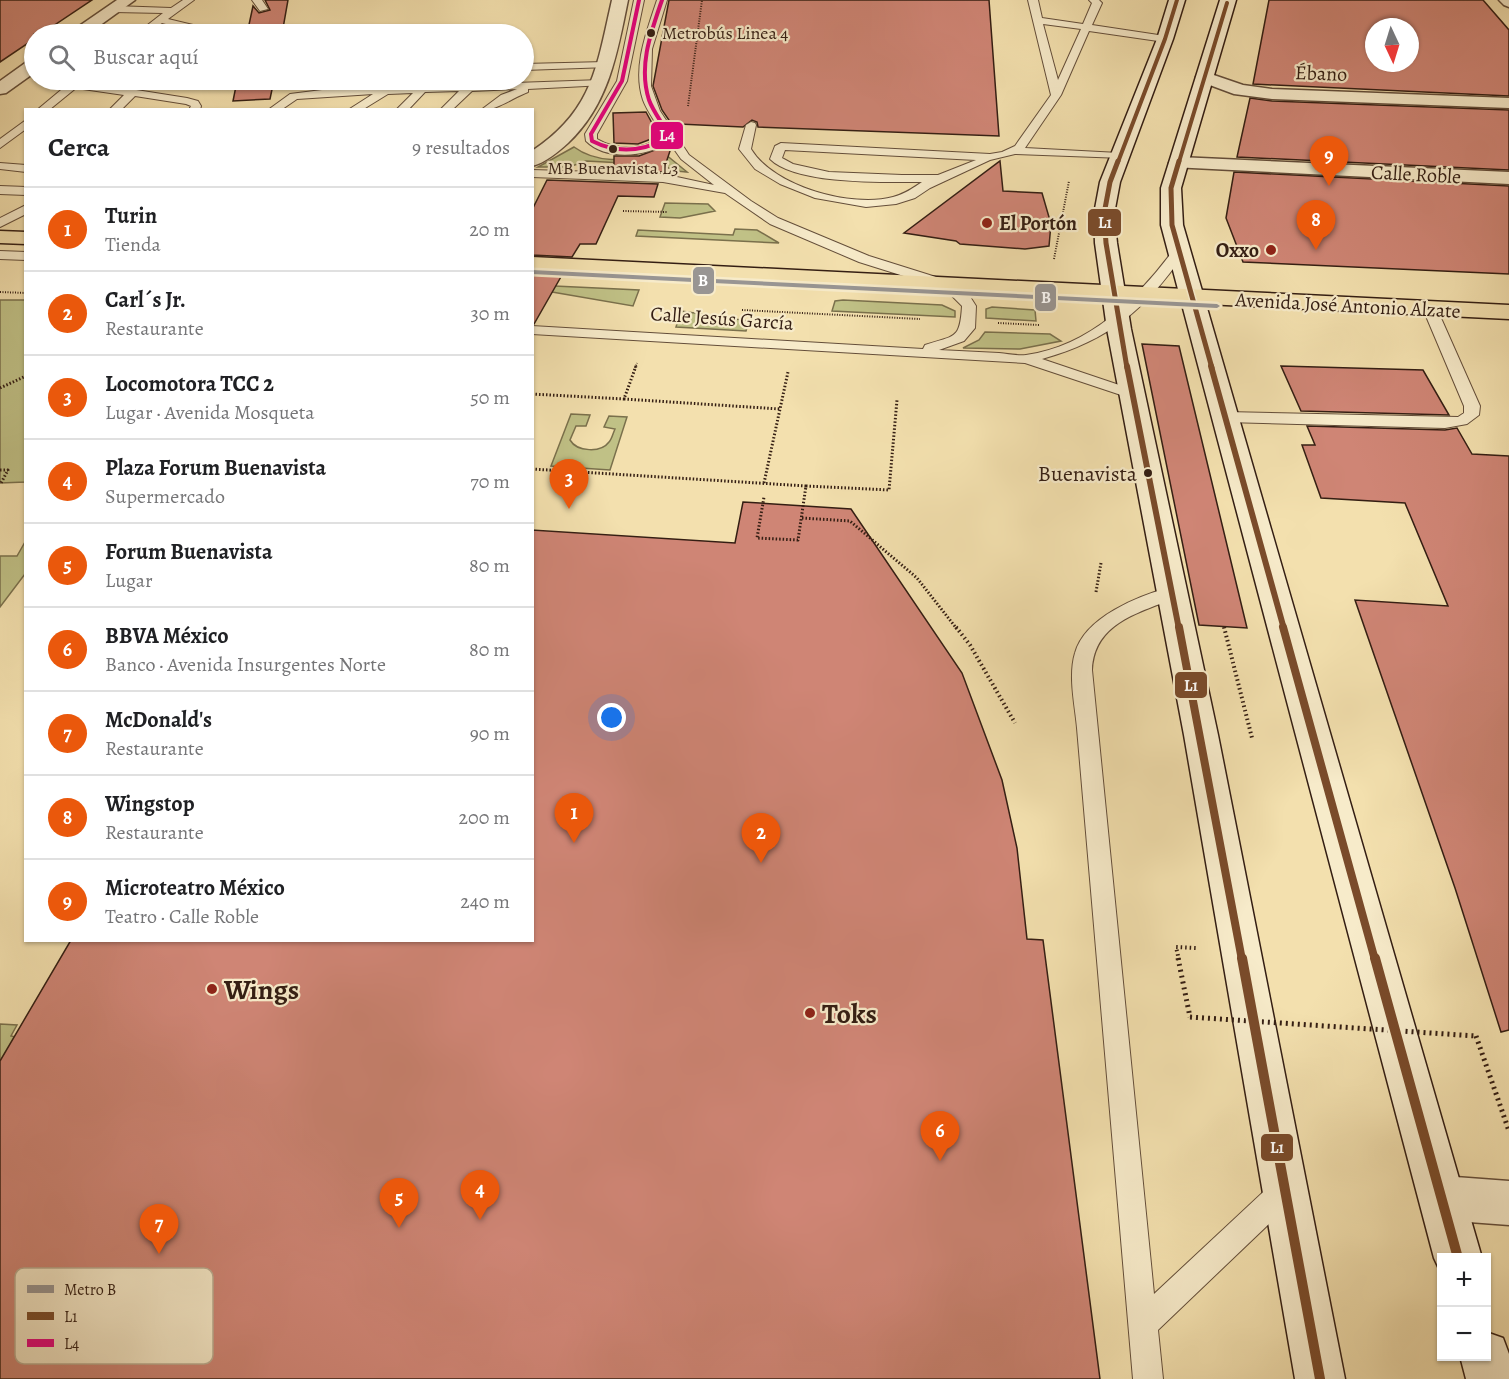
<!DOCTYPE html>
<html lang="es">
<head>
<meta charset="utf-8">
<style>
  :root { --surface:#fff; --page:#f2f2f2; --text:#202124; --muted:#757577; --line:#e0e0e0; --accent:#ea580c }
  body { margin:0; font-family:Alegreya,serif; background:var(--page); color:var(--text) }
  .controls { position:absolute; right:18px; bottom:18px; display:grid; overflow:hidden; border-radius:0px; box-shadow:0 2px 4px #0004 }
  .controls button { width:54px; height:54px; display:grid; place-items:center; padding:0; border:0; border-bottom:2px solid var(--line); background:var(--surface); color:var(--text); font:30px sans-serif }
  .compass { position:absolute; left:1365px; top:18px; width:54px; height:54px; border-radius:50%; background:var(--surface); box-shadow:0 2px 4px #0004; rotate:176deg }
  .you { position:absolute; left:612px; top:718px; width:21px; height:21px; margin:-15px; border:4px solid #fff; border-radius:50%; background:#1a73e8; box-shadow:0 0 0 9px #1a73e833 }
  .badge { display:grid; place-items:center; width:39px; height:39px; border-radius:50%; background:var(--accent); color:#fff; font-size:20px; font-weight:700 }
  .pin { position:absolute; translate:-50% -50px; filter:drop-shadow(0 2px 3px #0008) }
  .pin::after { content:''; position:absolute; top:32px; width:21px; height:18px; background:inherit; clip-path:polygon(0 0,100% 0,50% 100%) }
  .list { margin:0; padding:0; list-style:none }
  h2 { display:flex; justify-content:space-between; align-items:center; height:78px; margin:0; padding:0 24px; font-size:26px }
  h2 small { font-size:20px; font-weight:400; color:var(--muted) }
  .list li { display:grid; grid-template-columns:39px 1fr auto; gap:18px; align-items:center; box-sizing:border-box; height:84px; padding:0 24px; border-top:2px solid var(--line) }
  .list b { display:block; font-size:22px; white-space:nowrap }
  .list p { margin:0; font-size:20px; white-space:nowrap; color:var(--muted) }
  .list em { font-size:20px; font-style:normal; color:var(--muted) }
  .icon { flex:none; width:33px; height:33px; fill:none; stroke:currentColor; stroke-width:2; stroke-linecap:round; stroke-linejoin:round }
  .map { position:relative; flex:none; width:1509px; height:1379px; overflow:hidden }
  .search { position:absolute; background:var(--surface); box-shadow:0 2px 4px #0004; left:24px; top:24px; width:510px; height:66px; display:flex; align-items:center; gap:15px; box-sizing:border-box; padding:0 21px; border-radius:33px; color:var(--muted); font-size:22px }
  .panel { position:absolute; background:var(--surface); box-shadow:0 2px 4px #0004; left:24px; top:108px; width:510px; height:834px; border-radius:0px }
  .map>svg:first-child { display:block }
</style>
</head>
<body>
<div class="map">
<svg width="1509" height="1379" viewBox="0 0 1509 1379">
  <rect width="100%" height="100%" fill="#f3e0ae"/>
  <filter id="stains"><feTurbulence type="fractalNoise" baseFrequency=".00333" numOctaves="4"/><feColorMatrix values="0 0 0 0 .2 0 0 0 0 .09 0 0 0 0 .02 0 0 0 .5 -.17"/></filter>
  <radialGradient id="worn" r=".72"><stop offset=".6" stop-color="#630" stop-opacity="0"/><stop offset="1" stop-color="#630" stop-opacity=".3"/></radialGradient>
  <path fill="#c0c186" stroke="#7a704c" stroke-width="1.5" d="M 574,147 C 601,167 634,158 665,154 L 687,172 L 676,171 L 661,165 L 586,161 L 569,167 L 538,167 Z
    M 665,203 L 708,204 L 715,211 L 680,218 L 660,217 Z
    M 735,229 L 757,230 L 779,243 L 636,236 L 638,230 L 733,235 Z
    M 533,285 L 639,290 L 633,306 L 552,292 Z
    M 0,300 L 25,300 L 25,482 L 0,483 Z
    M 843,300 L 942,305 L 955,311 L 955,317 L 832,311 L 835,301 Z
    M 992,307 L 1035,310 L 1036,321 L 986,318 L 986,309 Z
    M 681,311 L 749,321 L 746,331 L 676,327 Z
    M 985,332 L 1050,334 L 1061,341 L 1020,349 L 963,348 L 979,340 Z
    M 571,414 L 590,415 L 586,426 L 576,426 L 570,440 C 577,452 601,453 609,442 C 612,439 613,433 615,429 L 604,427 L 609,416 L 627,417 L 610,470 L 551,466 Z
    M 25,542 L 25,574 L 0,607 L 0,556 L 17,556 Z
    M 0,1024 L 17,1025 L 11,1036 L 16,1037 L 0,1065 Z"/>
  <path fill="#cf8575" stroke="#341e13" stroke-width="1.5" fill-rule="evenodd" d="M 0,0 L 92,0 L 41,34 L 34,34 L 34,39 L 0,62 Z
    M 265,0 L 288,0 L 282,34 L 247,34 L 253,6 L 259,13 L 270,10 Z
    M 669,0 L 989,0 L 999,136 L 758,127 L 757,122 L 752,120 L 743,127 L 679,124 L 677,132 L 662,110 L 653,86 Z
    M 1269,0 L 1483,0 L 1509,30 L 1509,96 L 1253,84 ZM 1374,27 L 1410,27 L 1410,63 L 1374,63 Z
    M 253,80 L 274,80 L 270,99 L 233,101 L 236,86 Z
    M 1250,98 L 1272,101 L 1509,110 L 1509,170 L 1237,157 Z
    M 646,112 L 659,136 L 638,144 L 614,143 L 613,113 Z
    M 668,145 L 671,148 L 663,172 L 614,170 L 614,156 L 639,156 Z
    M 1000,161 L 1003,191 L 1042,193 L 1051,224 L 1049,246 L 1025,249 L 960,244 L 956,241 L 904,233 Z
    M 1234,172 L 1509,186 L 1509,274 L 1243,262 L 1226,218 Z
    M 547,180 L 658,184 L 654,197 L 618,196 L 596,244 L 580,244 L 572,257 L 532,255 L 532,210 Z
    M 532,273 L 562,275 L 534,324 L 532,324 Z
    M 1142,344 L 1179,346 L 1247,628 L 1199,625 Z
    M 1281,366 L 1423,370 L 1449,415 L 1301,411 Z
    M 1307,426 L 1445,430 L 1457,428 L 1472,454 L 1509,456 L 1509,1030 L 1501,1032 L 1455,888 L 1355,600 L 1448,606 L 1405,503 L 1321,498 L 1302,445 L 1315,445 Z
    M 743,502 L 851,509 L 962,673 L 1002,780 L 1017,848 L 1027,939 L 1043,940 L 1100,1379 L 0,1379 L 0,1061 L 71,940 L 532,940 L 532,530 L 735,543 Z"/>
  <g fill="none" stroke-linecap="round" stroke-linejoin="round">
    <g stroke="#644e3a" stroke-width="2">
      <path id="service" d="M 183,0 L 194,0 L 168,19 L 193,25 L 195,34 L 187,34 L 185,29 L 162,23 L 146,34 L 136,34 L 163,13 L 114,12 L 109,9 L 114,6 L 171,8 Z
        M 252,0 L 262,0 L 268,9 L 260,11 Z
        M 634,0 L 644,0 L 627,81 L 597,134 L 597,139 C 618,151 642,150 661,137 L 661,132 C 655,121 647,111 643,100 C 632,67 647,31 657,0 L 667,0 L 652,49 L 651,86 L 660,111 L 689,155 L 751,201 L 778,218 L 869,256 L 955,283 L 969,295 L 976,306 L 975,328 L 964,341 L 939,350 C 959,351 979,352 999,353 C 1008,354 1018,356 1026,355 C 1091,346 1139,297 1175,248 L 1185,248 L 1186,251 C 1146,309 1110,340 1042,359 L 1137,391 L 1140,394 L 1137,397 L 1127,397 L 1025,363 L 532,334 L 532,326 L 923,349 L 925,345 C 955,335 960,340 962,306 L 945,289 L 859,262 L 770,224 L 725,193 L 663,182 L 532,177 L 532,170 L 663,174 L 714,185 L 681,159 L 669,142 C 647,157 606,161 586,141 L 585,134 L 617,81 Z
        M 1028,0 L 1038,0 L 1042,18 L 1083,24 L 1092,3 L 1089,0 L 1099,0 L 1102,3 L 1092,25 L 1165,36 L 1170,39 L 1165,42 L 1089,31 L 1061,95 L 1025,148 L 1119,153 L 1125,156 L 1123,158 L 1015,154 L 990,160 L 930,188 L 915,198 L 896,204 L 866,207 L 815,198 L 780,184 L 755,169 L 739,149 L 746,125 L 751,122 L 755,123 L 756,125 L 751,149 C 774,187 852,208 893,197 C 905,194 913,188 922,182 C 886,182 796,185 770,159 L 775,146 L 781,143 L 990,154 L 1002,152 L 1015,146 L 1051,95 ZM 1043,24 L 1081,29 L 1058,80 ZM 785,150 L 976,160 L 938,175 L 902,175 L 829,172 L 793,164 L 782,158 Z
        M 605,62 L 610,65 L 609,67 L 524,70 L 524,64 Z
        M 73,80 L 187,98 L 198,101 L 201,106 L 200,110 L 189,110 L 191,106 L 186,104 L 135,96 L 121,110 L 109,110 L 124,95 L 76,88 L 49,110 L 37,110 Z
        M 210,80 L 251,80 C 243,86 218,86 210,80 Z
        M 601,80 L 606,83 L 605,85 L 528,89 L 528,92 C 512,98 498,110 481,110 L 501,95 L 517,89 L 472,91 L 452,110 L 440,110 L 459,91 L 425,92 L 408,110 L 396,110 L 413,93 L 388,94 L 362,110 L 348,110 L 373,94 L 297,99 L 281,110 L 268,110 L 290,94 L 322,90 Z
        M 26,120 L 26,129 L 0,148 L 0,139 Z
        M 0,163 L 26,165 L 26,172 L 0,169 Z
        M 0,186 L 26,187 L 26,195 L 0,194 Z
        M 26,205 L 26,214 L 0,227 L 0,218 Z
        M 0,251 L 26,252 L 26,260 L 0,259 Z
        M 1430,305 L 1437,309 L 1480,406 L 1479,415 L 1467,424 L 1445,428 L 1226,422 L 1218,417 L 1226,412 L 1458,417 L 1464,413 L 1464,406 L 1423,309 Z
        M 1171,587 L 1177,589 L 1180,593 L 1177,597 C 1140,613 1094,622 1092,670 L 1154,1294 L 1275,1181 L 1285,1177 L 1295,1181 L 1299,1190 L 1295,1199 L 1158,1330 L 1163,1379 L 1133,1379 L 1077,728 C 1075,705 1068,676 1075,653 C 1085,617 1138,596 1171,587 Z"/>
    </g>
    <g stroke="#644e3a" stroke-width="3">
      <path id="minor" d="M 117,0 L 135,0 L 88,34 L 70,34 L 72,31 Z
        M 1499,0 L 1509,0 L 1509,7 L 1504,5 Z
        M 34,60 L 34,73 L 6,93 L 0,94 L 0,81 L 28,61 Z
        M 1205,72 L 1243,85 L 1272,89 L 1509,98 L 1509,108 L 1272,99 L 1234,94 L 1199,81 L 1196,77 L 1199,73 Z
        M 1179,157 L 1509,172 L 1509,184 L 1172,167 L 1169,163 L 1172,159 Z
        M 1442,1176 L 1509,1181 L 1509,1225 L 1442,1220 L 1426,1213 L 1419,1198 L 1426,1183 Z"/>
    </g>
    <g stroke="#644e3a" stroke-width="3">
      <path id="tertiary" d="M 612,0 L 628,0 C 617,54 609,104 568,143 C 558,152 545,163 532,166 L 532,151 C 593,111 597,66 612,0 Z"/>
    </g>
    <g stroke="#341e13" stroke-width="3">
      <path id="secondary" d="M 1169,0 L 1185,0 L 1173,39 L 1120,182 L 1114,214 L 1117,243 L 1131,329 L 1218,735 L 1345,1379 L 1295,1379 L 1184,735 L 1107,329 L 1095,243 L 1094,214 L 1100,182 L 1157,39 Z
        M 1220,0 L 1236,0 L 1181,188 L 1183,225 L 1482,1258 L 1442,1258 L 1442,1275 L 1434,1258 L 1161,225 L 1161,188 Z
        M 1486,1332 L 1503,1338 L 1509,1354 L 1509,1379 L 1466,1379 L 1460,1356 L 1486,1356 Z"/>
    </g>
    <g stroke="#341e13" stroke-width="3">
      <path id="primary" d="M 0,231 L 26,232 L 26,244 L 0,243 Z
        M 532,257 L 1509,305 L 1509,319 L 532,271 Z"/>
    </g>
    <path stroke="#341e13" stroke-width="2" stroke-dasharray="1 1.5" stroke-linecap="butt" d="M 688,106 L 702,0
      M 623,211 L 668,212
      M 1054,259 L 1069,181
      M 0,292 L 26,293
      M 742,310 L 920,319
      M 998,323 L 1039,325
      M 635,368 L 637,363"/>
    <path stroke="#341e13" stroke-width="3" stroke-dasharray="1.5 2" stroke-linecap="butt" d="M 0,388 L 26,376
      M 532,394 L 624,399 L 636,366
      M 624,399 L 780,409
      M 532,469 L 806,486 L 798,540 L 757,538 L 764,497
      M 0,470 L 8,470 L 1,483
      M 764,483 L 788,372
      M 806,486 L 889,490 L 897,400
      M 802,518 L 850,521 L 917,578 L 957,629
      M 1096,592 L 1101,563"/>
    <path stroke="#341e13" stroke-width="4" stroke-dasharray="1.5 3" stroke-linecap="butt" d="M 956,627 L 970,645 L 1015,723
      M 1224,627 L 1252,738
      M 1179,960 L 1176,947 L 1196,948"/>
    <path stroke="#341e13" stroke-width="5" stroke-dasharray="2 4" stroke-linecap="butt" d="M 1178,958 L 1190,1017
      M 1476,1036 L 1509,1131"/>
    <use href="#service" fill="#f7ebca" fill-rule="evenodd"/>
    <use href="#minor" fill="#f7ebca" fill-rule="evenodd"/>
    <use href="#tertiary" fill="#f7ebca" fill-rule="evenodd"/>
    <use href="#secondary" fill="#f7ebca" fill-rule="evenodd"/>
    <use href="#primary" fill="#f3e0ae" fill-rule="evenodd"/>
    <path stroke="#341e13" stroke-width="5" stroke-dasharray="2 4" stroke-linecap="butt" d="M 1190,1017 L 1476,1036"/>
    <g stroke="#f7ebca" stroke-width="6">
      <path id="bus-1-far4" d="M 1118,162 L 1165,39 L 1177,0
        M 1179,162 L 1227,3"/>
    </g>
    <g stroke="#f7ebca" stroke-width="8">
      <path id="bus-1-far3" d="M 1118,161 L 1110,182 L 1104,214 L 1106,243 L 1127,368
        M 1179,161 L 1171,188 L 1172,225 L 1212,368"/>
    </g>
    <g stroke="#f7ebca" stroke-width="10">
      <path id="bus-1-far2" d="M 1127,366 L 1179,629
        M 1211,366 L 1284,629"/>
    </g>
    <g stroke="#f7ebca" stroke-width="13">
      <path id="bus-1-far1" d="M 1179,627 L 1242,960
        M 1283,627 L 1375,960"/>
    </g>
    <g stroke="#f7ebca" stroke-width="15">
      <path id="bus-1" d="M 1242,958 L 1320,1379
        M 1375,958 L 1458,1258"/>
    </g>
    <g stroke="#f7ebca" stroke-width="6">
      <path id="bus-2" d="M 639,0 L 622,81 L 591,134 L 592,141 C 618,154 642,152 667,138 L 667,132 C 661,121 653,111 649,100 C 638,66 651,32 662,0"/>
    </g>
    <use href="#bus-1-far4" stroke="#7a4b2a" stroke-width="4"/>
    <use href="#bus-1-far3" stroke="#7a4b2a" stroke-width="5"/>
    <use href="#bus-1-far2" stroke="#7a4b2a" stroke-width="6"/>
    <use href="#bus-1-far1" stroke="#7a4b2a" stroke-width="8"/>
    <use href="#bus-1" stroke="#7a4b2a" stroke-width="10"/>
    <use href="#bus-2" stroke="#e5007d" stroke-width="4"/>
    <g stroke="#f7ebca" stroke-width="5">
      <path id="metro-1" d="M 532,270 L 1217,304 L 1220,306 L 1217,308 L 532,274 Z"/>
    </g>
    <use href="#metro-1" fill="#989593" fill-rule="evenodd"/>
  </g>
  <g fill="#341e13" stroke="#f7ebca" stroke-width="2">
    <circle cx="651" cy="33" r="5"/>
    <circle cx="613" cy="149" r="5"/>
    <circle cx="1148" cy="473" r="5"/>
  </g>
  <g fill="#8f2418" stroke="#f7ebca" stroke-width="2">
    <circle cx="987" cy="223" r="6"/>
    <circle cx="1271" cy="250" r="6"/>
    <circle cx="212" cy="989" r="6"/>
    <circle cx="810" cy="1013" r="6"/>
  </g>
  <g text-anchor="middle" stroke-width="4.5" stroke-linejoin="round" paint-order="stroke">
    <g font-size="18" fill="#341e13" stroke="#f7ebca" text-anchor="start">
      <text x="662" y="39">Metrobús Linea 4</text>
      <text x="613" y="174" text-anchor="middle">MB Buenavista L3</text>
    </g>
    <g font-size="20" fill="#341e13" stroke="#f7ebca">
      <text transform="translate(1321 73) rotate(2)" y="7">Ébano</text>
      <text transform="translate(1416 174) rotate(3)" y="7">Calle Roble</text>
      <text transform="translate(1348 305) rotate(3)" y="7">Avenida José Antonio Alzate</text>
      <text transform="translate(722 318) rotate(4)" y="7">Calle Jesús García</text>
    </g>
    <g font-size="20" font-weight="bold" fill="#341e13" stroke="#f7ebca" text-anchor="start">
      <text x="999" y="230">El Portón</text>
      <text x="1259" y="257" text-anchor="end">Oxxo</text>
    </g>
    <g font-size="22" fill="#341e13" stroke="#f7ebca" text-anchor="end">
      <text x="1137" y="481">Buenavista</text>
    </g>
    <g font-size="28" font-weight="bold" fill="#341e13" stroke="#f7ebca" text-anchor="start">
      <text x="224" y="999">Wings</text>
      <text x="822" y="1023">Toks</text>
    </g>
  </g>
  <rect x="15" y="1268" width="198" height="96" rx="9" fill="#f7ebca" stroke="#bcae93" stroke-width="1.5"/>
  <rect x="27" y="1285" width="27" height="8" fill="#989593"/>
  <rect x="27" y="1312" width="27" height="8" fill="#7a4b2a"/>
  <rect x="27" y="1339" width="27" height="8" fill="#e5007d"/>
  <g font-size="16" fill="#341e13">
    <text x="64" y="1295">Metro B</text>
    <text x="64" y="1322">L1</text>
    <text x="64" y="1349">L4</text>
  </g>
  <g stroke="#f7ebca" stroke-width="2">
    <rect x="650" y="121" width="34" height="29" rx="6" fill="#e5007d"/>
    <rect x="1087" y="208" width="35" height="29" rx="6" fill="#7a4b2a"/>
    <rect x="692" y="266" width="23" height="29" rx="6" fill="#989593"/>
    <rect x="1034" y="283" width="23" height="29" rx="6" fill="#989593"/>
    <rect x="1174" y="671" width="34" height="28" rx="6" fill="#7a4b2a"/>
    <rect x="1260" y="1133" width="34" height="29" rx="6" fill="#7a4b2a"/>
  </g>
  <g font-size="16" text-anchor="middle" font-weight="bold" fill="#fff">
    <text x="667" y="141">L4</text>
    <text x="1105" y="228">L1</text>
    <text x="703" y="286">B</text>
    <text x="1046" y="303">B</text>
    <text x="1191" y="691">L1</text>
    <text x="1277" y="1153">L1</text>
  </g>
  <rect width="100%" height="100%" filter="url(#stains)"/>
  <rect width="100%" height="100%" fill="url(#worn)"/>
</svg>
<div class="controls">
<button>+</button>
<button>−</button>
</div>
<svg class="compass" viewBox="-18 -18 36 36"><path d="M0-13l5 13h-10z" fill="#e53935"/><path d="M0 13l5-13h-10z" fill="#757577"/></svg>
<div class="you"></div>
<div class="pin badge" style="left:574px;top:843px">1</div>
<div class="pin badge" style="left:761px;top:863px">2</div>
<div class="pin badge" style="left:569px;top:509px">3</div>
<div class="pin badge" style="left:480px;top:1220px">4</div>
<div class="pin badge" style="left:399px;top:1228px">5</div>
<div class="pin badge" style="left:940px;top:1161px">6</div>
<div class="pin badge" style="left:159px;top:1254px">7</div>
<div class="pin badge" style="left:1316px;top:250px">8</div>
<div class="pin badge" style="left:1329px;top:186px">9</div>
<div class="search"><svg class="icon" aria-label="search" viewBox="0 0 24 24"><circle cx="10" cy="10" r="6"/><path d="M15 15l6 6"/></svg>Buscar aquí</div>
<section class="panel">
<h2>Cerca<small>9 resultados</small></h2>
<ul class="list">
<li><span class="badge">1</span><div><b>Turin</b><p>Tienda</p></div><em>20 m</em></li>
<li><span class="badge">2</span><div><b>Carl´s Jr.</b><p>Restaurante</p></div><em>30 m</em></li>
<li><span class="badge">3</span><div><b>Locomotora TCC 2</b><p>Lugar · Avenida Mosqueta</p></div><em>50 m</em></li>
<li><span class="badge">4</span><div><b>Plaza Forum Buenavista</b><p>Supermercado</p></div><em>70 m</em></li>
<li><span class="badge">5</span><div><b>Forum Buenavista</b><p>Lugar</p></div><em>80 m</em></li>
<li><span class="badge">6</span><div><b>BBVA México</b><p>Banco · Avenida Insurgentes Norte</p></div><em>80 m</em></li>
<li><span class="badge">7</span><div><b>McDonald's</b><p>Restaurante</p></div><em>90 m</em></li>
<li><span class="badge">8</span><div><b>Wingstop</b><p>Restaurante</p></div><em>200 m</em></li>
<li><span class="badge">9</span><div><b>Microteatro México</b><p>Teatro · Calle Roble</p></div><em>240 m</em></li>
</ul>
</section>
</div>
</body>
</html>
